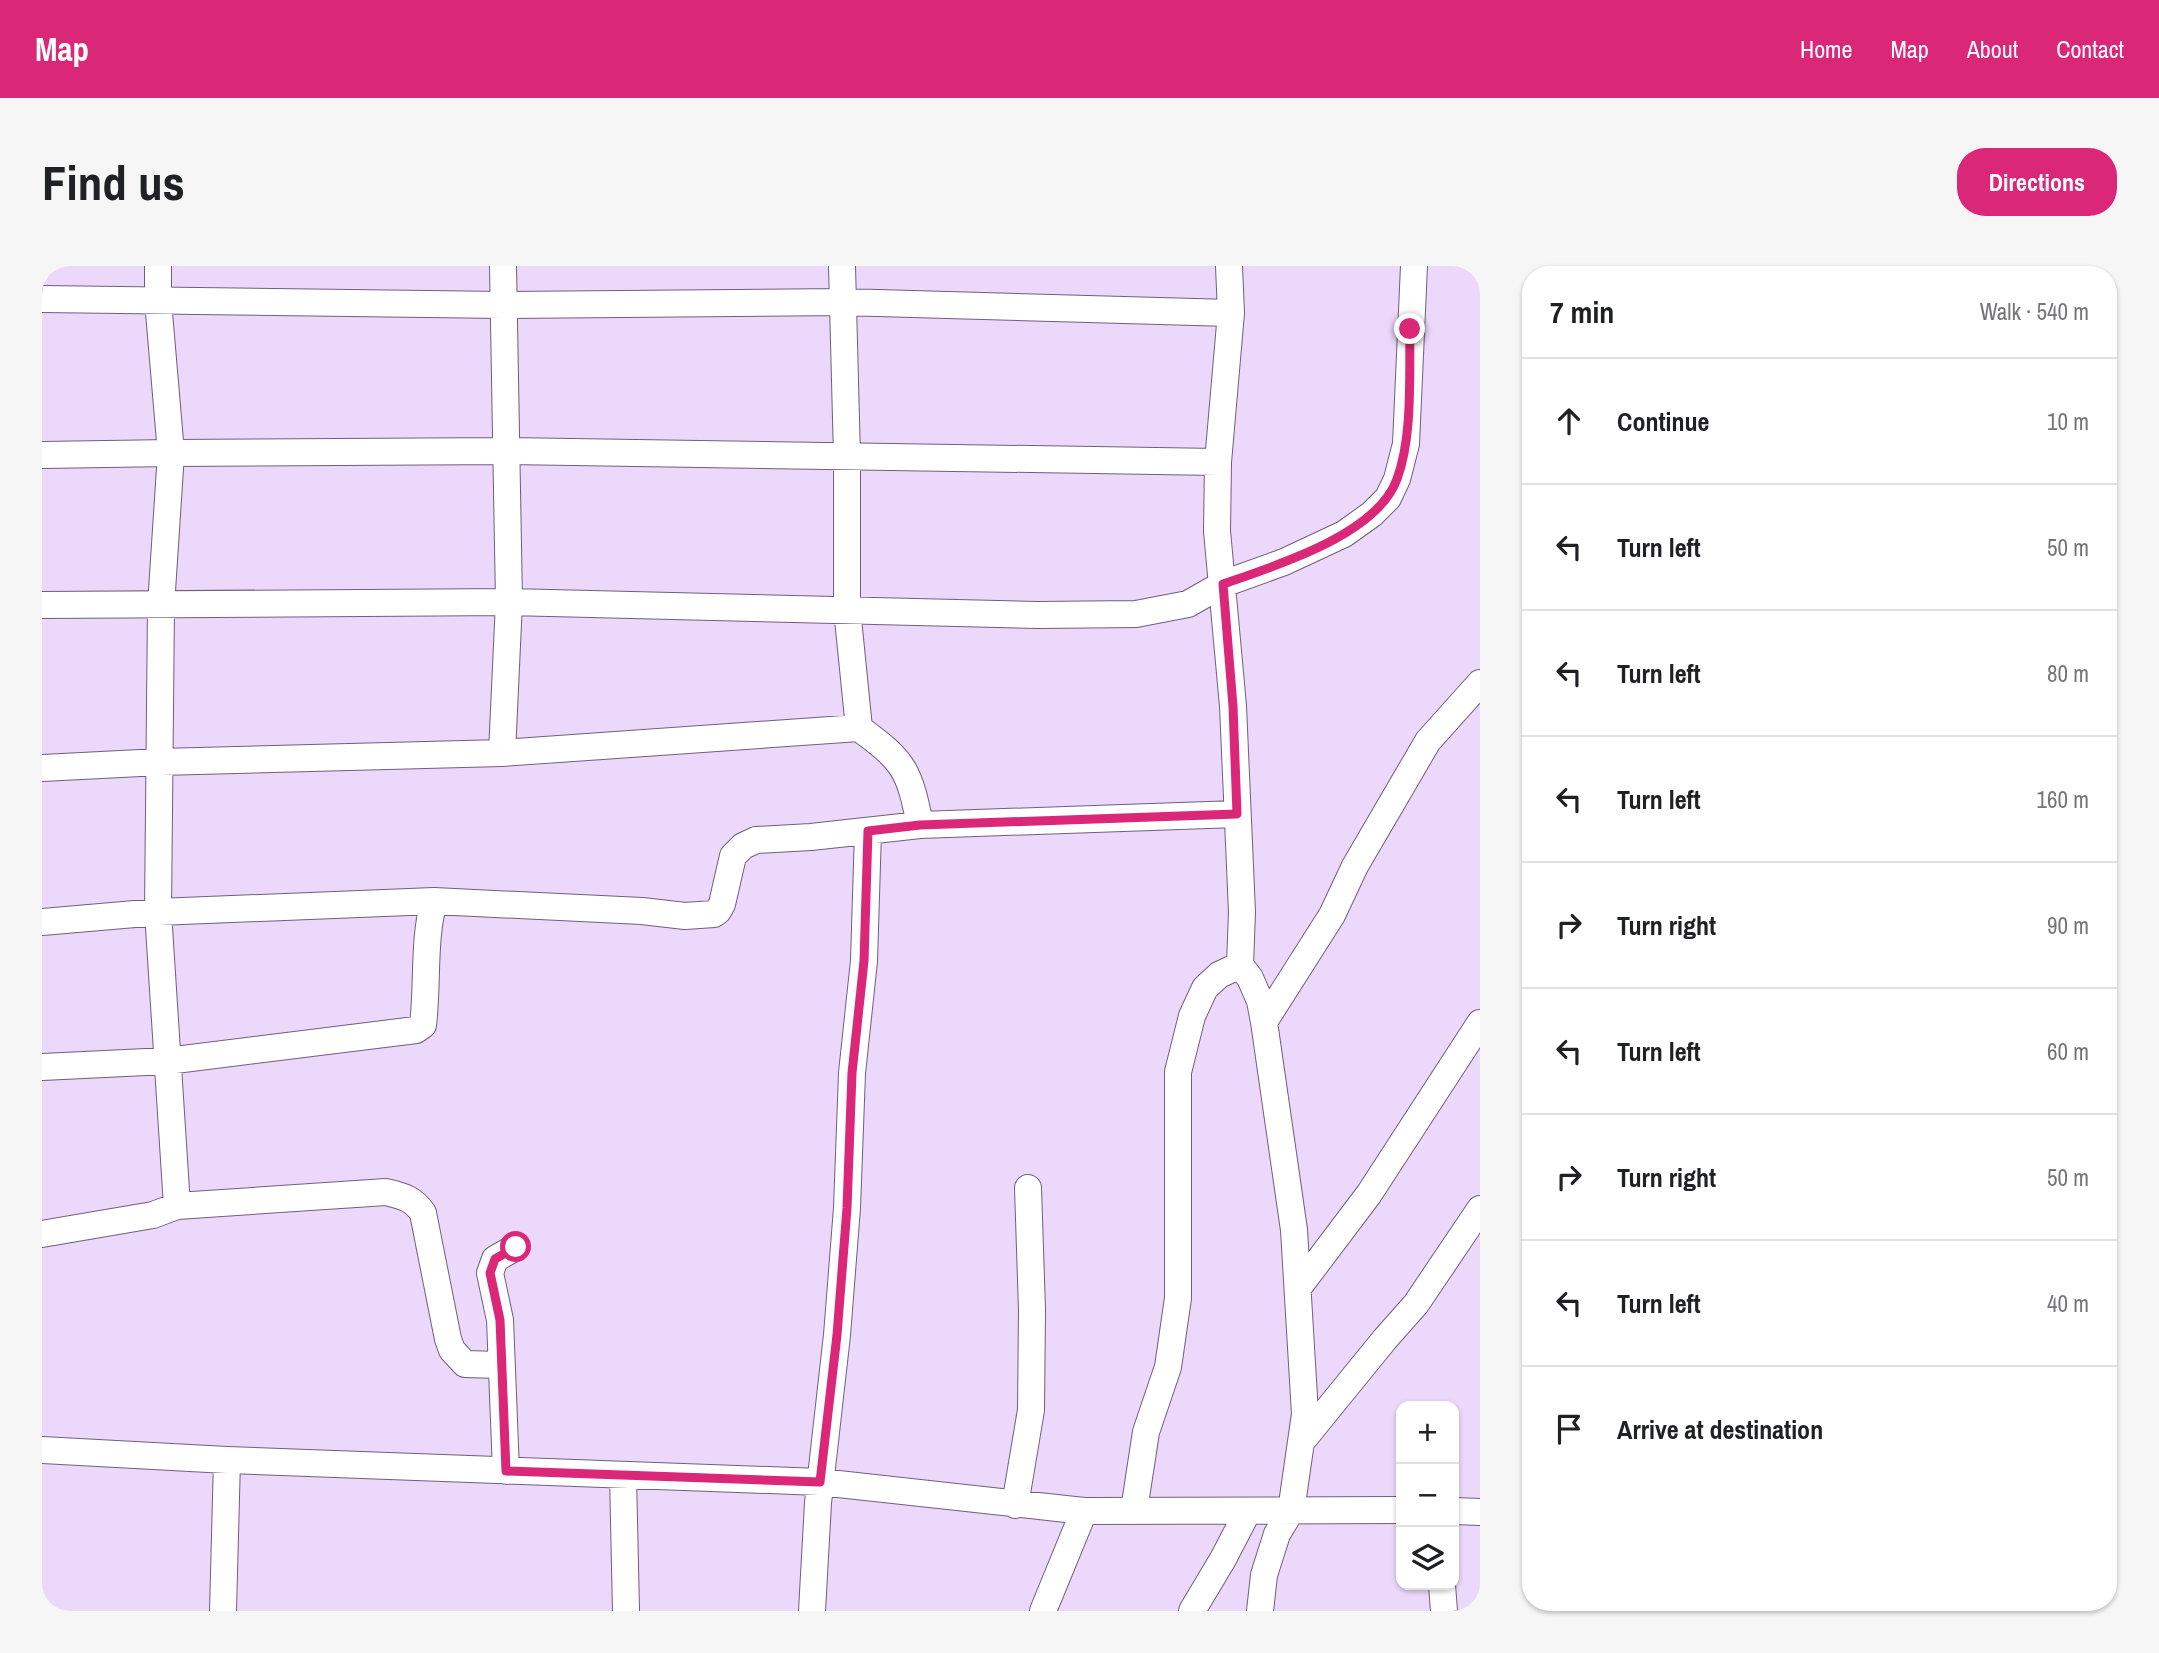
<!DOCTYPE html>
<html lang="en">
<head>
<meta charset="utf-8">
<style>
  :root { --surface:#fff; --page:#f6f6f6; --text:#202124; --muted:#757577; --line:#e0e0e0; --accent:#db2777 }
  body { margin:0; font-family:"Archivo Narrow",sans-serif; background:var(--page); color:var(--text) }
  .controls { position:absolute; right:21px; bottom:21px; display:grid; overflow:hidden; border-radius:14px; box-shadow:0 2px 5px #0004 }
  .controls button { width:63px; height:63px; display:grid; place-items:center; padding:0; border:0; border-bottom:2px solid var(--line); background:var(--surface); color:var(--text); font:35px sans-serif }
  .stop { position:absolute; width:21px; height:21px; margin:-16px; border:5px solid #db2777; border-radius:50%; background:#fff }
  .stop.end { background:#db2777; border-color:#fff; box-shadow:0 2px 7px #0008 }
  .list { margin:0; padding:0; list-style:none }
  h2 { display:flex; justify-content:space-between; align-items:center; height:91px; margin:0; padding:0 28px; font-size:30px }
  h2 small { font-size:23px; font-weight:400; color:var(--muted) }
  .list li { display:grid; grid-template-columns:46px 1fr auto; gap:21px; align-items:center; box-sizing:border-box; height:126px; padding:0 28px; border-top:2px solid var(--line) }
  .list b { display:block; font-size:26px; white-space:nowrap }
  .list em { font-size:23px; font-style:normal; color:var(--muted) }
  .icon { flex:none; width:38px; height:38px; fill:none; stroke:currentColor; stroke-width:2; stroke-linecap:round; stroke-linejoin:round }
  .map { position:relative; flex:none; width:1438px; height:1345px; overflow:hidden; border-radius:28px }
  header { display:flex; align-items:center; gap:42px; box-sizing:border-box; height:98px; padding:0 35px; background:var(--accent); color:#fff }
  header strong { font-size:33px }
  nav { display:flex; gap:38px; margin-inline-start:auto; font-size:24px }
  .intro { display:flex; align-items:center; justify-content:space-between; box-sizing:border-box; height:168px; padding:0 42px }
  h1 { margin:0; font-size:49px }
  .button { padding:18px 32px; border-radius:28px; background:var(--accent); color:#fff; font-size:24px; font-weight:700 }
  main { display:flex; gap:42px; padding:0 42px }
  aside { flex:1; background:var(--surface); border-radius:28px; box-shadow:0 2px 5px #0004 }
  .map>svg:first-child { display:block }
</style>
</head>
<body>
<header>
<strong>Map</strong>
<nav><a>Home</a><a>Map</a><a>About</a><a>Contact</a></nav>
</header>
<div class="intro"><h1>Find us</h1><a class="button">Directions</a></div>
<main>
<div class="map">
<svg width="1438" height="1345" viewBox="0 0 1438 1345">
  <rect width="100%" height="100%" fill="#ebd8fa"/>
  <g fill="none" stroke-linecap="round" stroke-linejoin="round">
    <g stroke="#6f5f7c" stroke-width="28">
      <path id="minor" d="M 116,0 L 116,35 L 129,187 L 119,340 L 116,646 L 135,940
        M 800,0 L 805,191 L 805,343 L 817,462
        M 1187,0 L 1189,47 L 1176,196 L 1175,265 L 1191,440 L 1200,646 L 1198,699 L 1208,712 L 1218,735 L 1222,756 L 1252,964 L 1263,1148 L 1249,1245 L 1235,1268 L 1222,1309 L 1218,1345
        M 0,33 L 462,39 L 800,36 L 1189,47
        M 0,189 L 129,187 L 466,185 L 1176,196
        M 0,339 L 467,336 L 996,349 L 1094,348 L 1146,338 L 1181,318 L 1242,296 L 1302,268 L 1330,248 L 1346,232 L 1355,213 L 1364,178 L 1372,0
        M 460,487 L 467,336 L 461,0
        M 0,502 L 118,496 L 460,487 L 817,462 C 831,473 848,484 859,500 C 870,516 874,539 878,559
        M 0,656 L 116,646 L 392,635 L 600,645 L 643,650 L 672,648 L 676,645 L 680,638 L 691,590 L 701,580 L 714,574 L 769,571 L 878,559 L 1195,548
        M 1222,756 L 1290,649 L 1313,600 L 1386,475 L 1438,417
        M 0,801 L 125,795 L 374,764 L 381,759 C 386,718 381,674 392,635
        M 0,968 L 111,949 L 135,940 L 344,926 C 360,930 371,932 381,947 L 406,1073 L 410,1084 L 423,1098 L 459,1099
        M 1256,1022 L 1327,928 L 1438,757
        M 1260,1175 L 1343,1073 L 1374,1038 L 1438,943
        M 0,1184 L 185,1194 L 778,1216 L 1042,1245 L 1359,1244
        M 464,1205 L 458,1054 L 448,1007 L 453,993 L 474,981
        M 581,1209 L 584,1345
        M 973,1239 L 989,1144 L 990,1044 L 986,922
        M 1092,1244 L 1104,1166 L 1126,1101 L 1136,1032 L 1136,806 L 1150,750 L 1163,722 L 1177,709 L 1198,699
        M 1412,1245 L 1438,1246
        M 1400,1319 L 1402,1345
        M 181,1345 L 185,1194
        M 770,1345 L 776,1237 L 795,1069 L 805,942 L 810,807 L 822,695 L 826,565
        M 1001,1345 L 1042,1245
        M 1150,1345 L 1181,1293 L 1206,1245"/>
    </g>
    <use href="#minor" stroke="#fff" stroke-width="26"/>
  </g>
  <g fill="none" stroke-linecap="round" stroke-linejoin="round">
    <path stroke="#db2777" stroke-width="9" d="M 474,981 L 453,993 L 448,1007 L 458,1054 L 464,1205 L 778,1216 L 795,1069 L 805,942 L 810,807 L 822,695 L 826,565 L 878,559 L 1195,548 L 1191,440 L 1181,318 C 1233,300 1335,269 1355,213 C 1371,170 1367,109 1368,63"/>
  </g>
</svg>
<div class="controls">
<button>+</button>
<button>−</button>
<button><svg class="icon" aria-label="layers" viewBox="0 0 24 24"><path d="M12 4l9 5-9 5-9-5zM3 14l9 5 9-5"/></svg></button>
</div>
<div class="stop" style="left:474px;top:981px"></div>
<div class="stop end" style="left:1368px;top:63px"></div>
</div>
<aside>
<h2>7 min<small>Walk · 540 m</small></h2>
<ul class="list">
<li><svg class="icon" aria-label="ahead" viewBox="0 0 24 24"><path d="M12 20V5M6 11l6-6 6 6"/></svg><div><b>Continue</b></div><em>10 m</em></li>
<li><svg class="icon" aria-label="left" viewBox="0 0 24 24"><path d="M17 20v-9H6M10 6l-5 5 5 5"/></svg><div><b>Turn left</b></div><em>50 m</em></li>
<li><svg class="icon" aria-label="left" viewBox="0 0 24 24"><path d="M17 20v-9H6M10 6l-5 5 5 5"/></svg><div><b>Turn left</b></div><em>80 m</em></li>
<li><svg class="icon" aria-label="left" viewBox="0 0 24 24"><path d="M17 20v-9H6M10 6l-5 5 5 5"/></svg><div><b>Turn left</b></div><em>160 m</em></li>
<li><svg class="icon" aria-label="right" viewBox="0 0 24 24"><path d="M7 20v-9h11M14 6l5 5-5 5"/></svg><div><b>Turn right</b></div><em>90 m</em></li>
<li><svg class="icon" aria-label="left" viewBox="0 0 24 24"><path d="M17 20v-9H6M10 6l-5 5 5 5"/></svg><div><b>Turn left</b></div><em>60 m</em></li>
<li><svg class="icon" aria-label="right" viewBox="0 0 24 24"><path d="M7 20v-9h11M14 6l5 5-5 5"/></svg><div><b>Turn right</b></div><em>50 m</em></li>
<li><svg class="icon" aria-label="left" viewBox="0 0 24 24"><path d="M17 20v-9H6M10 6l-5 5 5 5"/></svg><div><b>Turn left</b></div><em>40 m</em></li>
<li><svg class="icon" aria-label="arrive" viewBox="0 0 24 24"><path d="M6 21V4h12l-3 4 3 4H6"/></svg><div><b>Arrive at destination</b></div></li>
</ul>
</aside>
</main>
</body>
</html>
